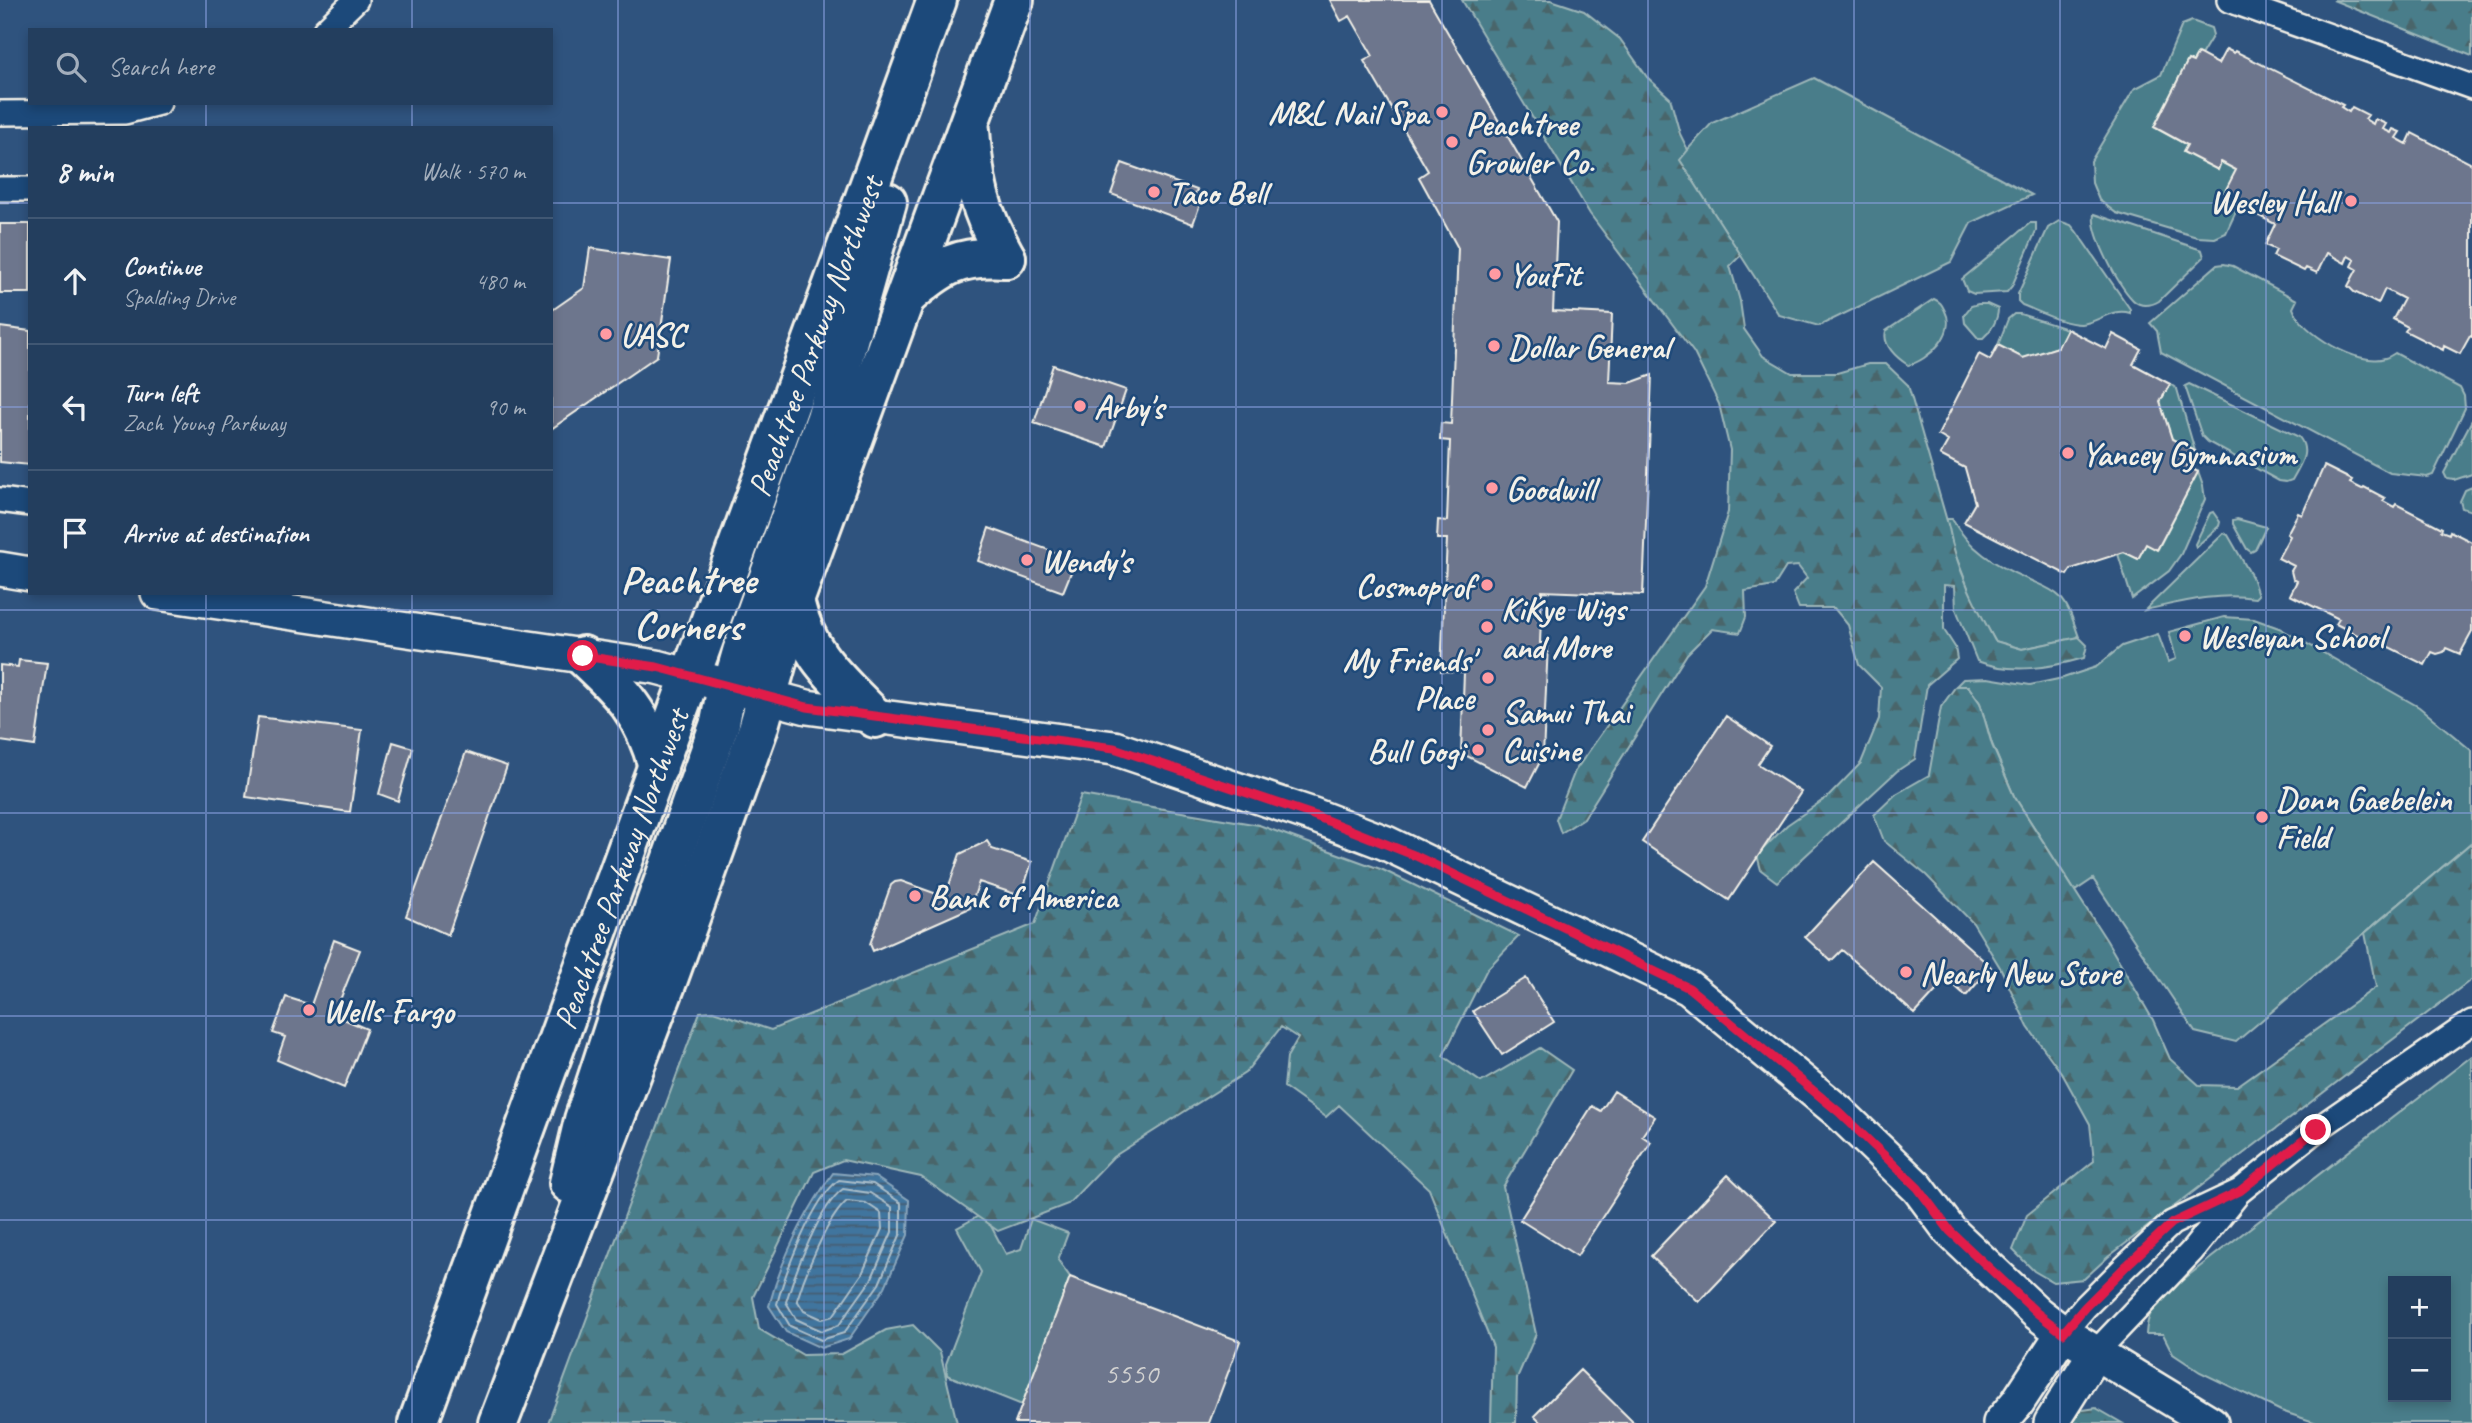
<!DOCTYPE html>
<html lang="en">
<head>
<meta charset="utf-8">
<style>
  :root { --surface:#233e5e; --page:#2b4564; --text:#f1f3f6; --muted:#a3aebc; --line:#405773 }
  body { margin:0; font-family:Caveat,sans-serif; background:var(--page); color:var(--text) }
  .controls { position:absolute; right:21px; bottom:21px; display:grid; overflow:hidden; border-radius:0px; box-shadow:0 4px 10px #0003 }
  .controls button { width:63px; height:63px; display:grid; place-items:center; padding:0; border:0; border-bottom:2px solid var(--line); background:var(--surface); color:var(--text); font:35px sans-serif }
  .stop { position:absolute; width:21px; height:21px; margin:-16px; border:5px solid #e11d48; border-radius:50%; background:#fff }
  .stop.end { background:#e11d48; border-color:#fff; box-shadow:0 2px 7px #0008 }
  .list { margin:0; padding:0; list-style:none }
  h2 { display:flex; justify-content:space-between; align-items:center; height:91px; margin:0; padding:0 28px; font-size:30px }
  h2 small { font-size:23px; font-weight:400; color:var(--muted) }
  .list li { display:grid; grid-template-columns:46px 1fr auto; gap:21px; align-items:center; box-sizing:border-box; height:126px; padding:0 28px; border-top:2px solid var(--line) }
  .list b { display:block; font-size:26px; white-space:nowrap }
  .list p { margin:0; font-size:23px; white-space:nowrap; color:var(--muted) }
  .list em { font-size:23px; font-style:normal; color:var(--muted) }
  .icon { flex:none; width:38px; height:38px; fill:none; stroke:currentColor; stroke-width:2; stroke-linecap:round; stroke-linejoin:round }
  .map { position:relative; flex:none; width:2472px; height:1423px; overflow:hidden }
  .search { position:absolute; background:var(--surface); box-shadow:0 4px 10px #0003; left:28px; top:28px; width:525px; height:77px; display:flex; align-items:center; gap:18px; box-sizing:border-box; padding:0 24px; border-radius:0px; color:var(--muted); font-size:26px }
  .panel { position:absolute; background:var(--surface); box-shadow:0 4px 10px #0003; left:28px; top:126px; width:525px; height:469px; border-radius:0px }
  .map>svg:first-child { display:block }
</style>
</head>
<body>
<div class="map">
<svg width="2472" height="1423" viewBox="0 0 2472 1423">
  <defs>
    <pattern id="forest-firs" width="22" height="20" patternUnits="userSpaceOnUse" patternTransform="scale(1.75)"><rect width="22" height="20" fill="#497d8a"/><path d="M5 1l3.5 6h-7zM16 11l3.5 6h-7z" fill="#49656b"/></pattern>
    <pattern id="water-rules" width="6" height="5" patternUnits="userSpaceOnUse" patternTransform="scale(1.75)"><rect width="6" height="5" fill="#41749e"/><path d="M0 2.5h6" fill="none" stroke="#455e72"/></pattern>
  </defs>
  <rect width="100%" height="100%" fill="#2f537e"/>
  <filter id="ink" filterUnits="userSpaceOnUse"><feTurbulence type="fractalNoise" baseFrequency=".0143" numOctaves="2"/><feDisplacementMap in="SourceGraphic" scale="14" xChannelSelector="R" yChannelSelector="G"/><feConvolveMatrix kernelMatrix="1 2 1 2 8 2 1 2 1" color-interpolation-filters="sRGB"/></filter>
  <g filter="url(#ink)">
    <path fill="#497d8a" stroke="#9eb7b9" stroke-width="2" fill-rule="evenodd" d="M 2192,21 L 2211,28 L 2213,35 L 2201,55 L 2198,54 L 2193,62 L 2188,60 L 2154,127 L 2187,145 L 2184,152 L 2218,169 L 2221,162 L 2236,170 L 2239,205 L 2226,233 L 2215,238 L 2197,237 L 2116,213 L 2099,200 L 2092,183 L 2091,161 L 2134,89 L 2161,75 L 2182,25 Z
      M 1814,78 L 2032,195 L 1971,223 L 1951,262 L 1819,326 L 1779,315 L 1679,159 L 1712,123 Z
      M 2094,214 L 2202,250 L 2204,257 L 2159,301 C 2151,306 2140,307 2133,300 C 2118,285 2091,234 2094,214 Z
      M 2059,221 L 2071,225 L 2076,231 L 2130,309 L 2130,313 C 2112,307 2098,323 2081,324 C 2062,324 2039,311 2022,305 L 2018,301 L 2018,294 L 2048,228 Z
      M 2030,223 L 2036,223 L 2036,231 L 2012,286 L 2007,292 L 1974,294 L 1967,291 L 1962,279 Z
      M 2224,264 L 2233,266 L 2297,300 L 2293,308 C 2301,333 2359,367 2385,358 C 2389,357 2392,355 2395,353 L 2460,388 L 2464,396 L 2465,408 L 2433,475 L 2427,477 L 2390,473 L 2161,352 L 2157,331 L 2150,323 L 2217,265 Z
      M 1934,299 C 1941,302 1942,305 1945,311 C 1957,333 1928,361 1908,365 C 1897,358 1882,345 1886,331 Z
      M 1978,304 L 1987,304 L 1998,309 C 1998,320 1991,331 1983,338 L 1978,338 L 1965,323 L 1964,315 L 1971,306 Z
      M 2014,314 L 2020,314 L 2067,329 L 2058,347 L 2023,358 L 1998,345 L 2008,319 Z
      M 2170,384 L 2177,389 L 2195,451 L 2172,439 L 2160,402 Z
      M 2189,384 L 2299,437 C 2311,452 2300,465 2292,480 L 2286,482 L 2279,481 L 2208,442 L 2202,436 L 2185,386 Z
      M 2472,420 L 2472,474 L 2454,480 L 2447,479 L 2444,473 Z
      M 2198,472 L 2203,486 L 2205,499 L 2181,554 L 2169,571 L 2132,599 L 2118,554 L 2124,552 L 2138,559 L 2146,544 L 2158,549 Z
      M 2472,487 L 2472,511 L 2462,508 L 2460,501 L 2465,490 Z
      M 2213,512 L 2220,522 L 2219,526 L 2196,547 L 2195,544 L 2210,513 Z
      M 1946,519 L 1952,519 C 1969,549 1995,565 2027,579 C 2038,584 2051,588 2060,597 C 2070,607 2074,624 2079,637 L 2022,649 L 1995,641 L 1974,603 L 1952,546 Z
      M 2237,519 L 2266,527 L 2255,550 L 2251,552 L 2247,549 L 2233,524 L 2233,520 Z
      M 2224,533 L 2228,535 L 2252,577 L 2258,595 L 2255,598 C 2217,592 2182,602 2145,610 Z
      M 2224,617 L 2254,619 L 2279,628 L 2419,707 L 2472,751 L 2472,842 L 2236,1042 L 2195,1032 L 2093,879 L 2075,891 L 2014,796 L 1992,744 L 1980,703 L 1968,686 L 1956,686 L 1963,679 L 1988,678 L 2030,685 L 2063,678 L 2096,667 L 2122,646 L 2158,634 L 2168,662 L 2176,659 L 2169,632 Z
      M 2472,1056 L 2472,1423 L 2317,1423 L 2281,1411 L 2200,1372 L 2173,1354 L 2163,1334 L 2146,1334 C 2147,1315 2154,1305 2167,1292 ZM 2393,1281 L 2446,1281 L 2446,1397 L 2393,1397 Z
      M 984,1213 L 1006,1254 L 1021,1249 L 1031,1219 L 1068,1233 L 1058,1260 L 1070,1277 L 1022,1405 L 947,1375 L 946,1364 L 981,1272 L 957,1228 Z"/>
    <path fill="url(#forest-firs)" stroke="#9eb7b9" stroke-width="2" d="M 1462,0 L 1551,0 L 1584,11 L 1620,39 L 1647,77 L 1670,98 L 1680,134 L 1688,150 L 1680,160 L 1741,255 L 1730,266 L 1740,301 L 1744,329 L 1763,356 L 1792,373 L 1837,373 L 1868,364 L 1886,364 L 1908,385 L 1949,528 C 1956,568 1976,606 1995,641 L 2022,649 L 2079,637 L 2087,645 L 2084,658 C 2049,668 2011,674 1977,661 L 1956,609 L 1955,586 L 1944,585 L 1944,630 L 1955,647 L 1957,659 L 1927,685 L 1915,759 L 1897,771 L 1777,882 L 1761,870 L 1757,855 L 1787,825 L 1829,796 L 1861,763 L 1879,719 L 1881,687 L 1859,665 L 1848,625 L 1834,608 L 1799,608 L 1793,593 L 1807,578 L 1798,566 L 1786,567 L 1774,586 L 1745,591 L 1746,617 L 1740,633 L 1712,629 L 1687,654 L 1584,818 L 1561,833 L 1556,819 L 1575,771 L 1705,586 L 1728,512 L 1730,450 L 1719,404 L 1694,353 L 1590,214 Z
      M 2333,0 L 2472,0 L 2472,56 Z
      M 1956,686 L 1968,686 L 1980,703 L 1992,745 L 2014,796 L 2107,941 L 2153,1020 L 2170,1059 L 2199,1085 L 2237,1086 L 2376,987 L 2365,933 L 2472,842 L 2472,979 L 2108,1257 L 2084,1279 L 2053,1282 L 2034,1271 L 2013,1250 L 2027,1215 L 2094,1161 L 2090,1124 L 2063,1075 L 2028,1027 L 2001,969 L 1973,923 L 1926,875 L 1884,841 L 1874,815 L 1896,794 L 1929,775 L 1941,707 Z
      M 1081,795 L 1259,825 L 1383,870 L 1519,936 L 1487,969 L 1443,1056 L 1481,1082 L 1540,1048 L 1572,1070 L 1503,1187 L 1536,1334 L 1517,1378 L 1516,1423 L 1491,1423 L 1493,1347 L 1429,1189 L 1339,1105 L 1326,1117 L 1284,1087 L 1287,1057 L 1298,1038 L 1281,1027 L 1245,1073 L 1113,1157 L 1068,1204 L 998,1231 L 921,1177 L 843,1160 L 814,1172 L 753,1297 L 759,1329 L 803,1355 L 842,1354 L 886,1330 L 913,1325 L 940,1352 L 957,1423 L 548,1423 L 700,1012 L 713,1011 L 771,1030 L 1035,924 Z
      M 2096,1408 L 2122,1423 L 2066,1423 L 2071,1412 Z"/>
    <path fill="url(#water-rules)" stroke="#89a6bc" stroke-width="2" d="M 833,1173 L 875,1177 L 909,1200 L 908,1235 L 885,1287 L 849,1339 L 821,1348 L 786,1332 L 769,1306 C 782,1257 804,1214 833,1173 Z"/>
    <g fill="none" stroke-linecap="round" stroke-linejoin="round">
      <path stroke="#acbfca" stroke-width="2" d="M 839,1180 L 873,1184 L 901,1203 L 901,1233 L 879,1284 L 844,1333 L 821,1340 L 790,1326 L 777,1304 C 785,1273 813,1198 839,1180 Z
        M 843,1189 L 870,1193 L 892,1207 L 892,1232 L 871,1280 L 839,1325 L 822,1331 L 796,1319 L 786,1302 C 794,1275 820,1205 843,1189 Z
        M 847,1201 L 866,1203 L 881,1213 L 882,1229 L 862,1274 L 833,1316 L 822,1319 L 804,1311 L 797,1300 C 805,1274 827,1218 847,1201 Z"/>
    </g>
    <path fill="#6d768d" stroke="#f4f1e8" stroke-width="2" d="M 1330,0 L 1429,0 L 1557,222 L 1553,311 L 1612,314 L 1609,382 L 1630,383 L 1652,375 L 1643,595 L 1542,591 L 1540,643 L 1548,643 L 1543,756 L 1527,787 L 1461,753 L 1464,672 L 1441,671 L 1447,539 L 1437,539 L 1438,520 L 1447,521 L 1450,441 L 1440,440 L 1441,423 L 1451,424 L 1458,248 L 1419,177 L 1428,171 L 1364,61 L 1373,56 L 1350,16 L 1341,21 Z
      M 2226,49 L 2234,53 L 2235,51 L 2343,105 L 2341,107 L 2349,112 L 2352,107 L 2368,115 L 2365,119 L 2373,124 L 2375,119 L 2386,124 L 2383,129 L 2391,133 L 2393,129 L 2400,132 L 2396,138 L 2407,144 L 2412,133 L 2472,164 L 2472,337 L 2470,336 L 2460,354 L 2444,346 L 2443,350 L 2405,331 L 2408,327 L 2393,319 L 2404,299 L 2385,289 L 2378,304 L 2354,292 L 2348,286 L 2357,269 L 2352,266 L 2355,260 L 2348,256 L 2345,263 L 2327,253 L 2317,273 L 2306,268 L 2304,271 L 2273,256 L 2276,250 L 2265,245 L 2275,224 L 2222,197 L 2236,170 L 2221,162 L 2218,170 L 2183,152 L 2187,145 L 2154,127 L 2188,60 L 2193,62 L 2198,53 L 2218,64 Z
      M 1122,163 L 1197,190 L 1194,196 L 1202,199 L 1193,224 L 1111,194 Z
      M 0,224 L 30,224 L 30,293 L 0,293 Z
      M 590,248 L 671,260 L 657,356 L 551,429 L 551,311 L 584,288 Z
      M 0,327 L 30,331 L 30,465 L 0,462 Z
      M 2067,329 L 2106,349 L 2113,334 L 2141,349 L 2133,364 L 2170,384 L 2160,402 L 2172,439 L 2195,451 L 2187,466 L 2198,472 L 2157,550 L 2146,544 L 2138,559 L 2124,552 L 2071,569 L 2067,575 L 1964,522 L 1975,503 L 1965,468 L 1940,455 L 1948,441 L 1938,435 L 1979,354 L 1990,360 L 1998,345 L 2023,358 L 2058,347 Z
      M 1053,365 L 1126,390 L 1106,447 L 1034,423 Z
      M 2324,466 L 2352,480 L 2350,483 L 2362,489 L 2364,487 L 2385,498 L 2383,501 L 2394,507 L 2396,504 L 2442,528 L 2441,531 L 2449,534 L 2450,531 L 2472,542 L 2472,632 L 2460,654 L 2446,648 L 2444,652 L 2437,654 L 2432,652 L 2425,665 L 2375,640 L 2373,643 L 2336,624 L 2339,619 L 2290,595 L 2297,581 L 2293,579 L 2291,571 L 2294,566 L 2278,558 L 2290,536 L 2287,534 L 2298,513 L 2302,515 Z
      M 989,528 L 1076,560 L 1063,592 L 978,561 Z
      M 19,660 L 47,663 L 35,746 L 0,741 L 0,665 L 18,667 Z
      M 1726,716 L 1770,746 L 1758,764 L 1801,792 L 1729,900 L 1642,842 Z
      M 258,717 L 362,730 L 350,812 L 246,797 Z
      M 393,742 L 413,748 L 398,801 L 379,794 Z
      M 466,752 L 507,766 L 448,935 L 406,916 Z
      M 987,841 L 992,849 L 1032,862 L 1021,896 L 979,882 L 970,908 L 873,951 L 870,944 L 891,885 L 895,882 L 901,881 L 945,897 L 960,854 Z
      M 1874,862 L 1991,967 L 1966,996 L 1947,979 L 1915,1014 L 1842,950 L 1831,961 L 1805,937 Z
      M 334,940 L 360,950 L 334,1015 L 367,1029 L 344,1088 L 277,1060 L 285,1037 L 273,1033 L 286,997 L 311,1005 Z
      M 1526,978 L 1554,1022 L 1502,1055 L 1473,1011 Z
      M 1614,1091 L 1655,1117 L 1642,1136 L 1651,1142 L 1577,1256 L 1520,1220 L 1592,1106 L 1601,1111 Z
      M 1728,1175 L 1776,1221 L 1699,1302 L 1651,1256 Z
      M 1070,1277 L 1240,1341 L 1209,1423 L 1015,1423 Z
      M 1580,1370 L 1634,1423 L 1541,1423 L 1534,1416 Z"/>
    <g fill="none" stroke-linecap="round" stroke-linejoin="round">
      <g stroke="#f4f1e8" stroke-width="28">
        <path id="street" d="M 2229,0 L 2472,87
          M 325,30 L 356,0
          M 0,113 L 125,112 L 159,103
          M 0,189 L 30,189
          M 0,500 L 30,504
          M 2063,1333 L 2085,1307 L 2126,1266 L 2172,1223 L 2240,1191 L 2316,1130 L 2472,1022
          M 2095,1353 L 2192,1251 L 2236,1196"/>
      </g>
      <g stroke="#f4f1e8" stroke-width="38">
        <path id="secondary" d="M 0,569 L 30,574
          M 158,593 L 657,667 L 807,707 L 1114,748 L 1313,815 L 1386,843 L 1689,988 L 1839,1112 L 1918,1188 L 1950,1231 L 2037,1313 L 2063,1333 L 2211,1423
          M 2000,1423 L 2017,1403 L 2063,1333
          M 2051,1423 L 2095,1353"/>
      </g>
      <g stroke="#f4f1e8" stroke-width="44">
        <g id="highway">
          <path d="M 970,130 C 974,185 979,210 1006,258"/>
          <path d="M 906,297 C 941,266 958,255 1006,258"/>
          <path d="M 794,601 C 807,656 838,679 875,718"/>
          <path d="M 583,656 C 622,693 644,713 658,767"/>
          <path d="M 732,687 L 742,652 L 826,418 L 887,202"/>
          <path d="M 569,1183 L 584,1120 L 640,948 L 720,723 L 727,686"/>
          <path id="s1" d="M 418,1423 L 937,0"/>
          <path d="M 498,1423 L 668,979 L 758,729 L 794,601 L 1014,0"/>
        </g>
      </g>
      <use href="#street" stroke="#1f4a7a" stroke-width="23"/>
      <use href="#secondary" stroke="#1f4a7a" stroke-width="33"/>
      <use href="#highway" stroke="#1f4a7a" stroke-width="38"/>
    </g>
  </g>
  <g fill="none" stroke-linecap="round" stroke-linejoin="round" filter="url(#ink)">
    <path stroke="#e11d48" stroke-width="9" d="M 583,656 L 657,667 L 807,707 L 1114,748 L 1313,815 L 1416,856 L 1689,988 L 1839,1112 L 1918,1188 L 1950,1231 L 2037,1313 L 2063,1333 L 2085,1307 L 2126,1266 L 2172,1223 L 2240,1191 L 2316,1130"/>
  </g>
  <path fill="none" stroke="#88a0e0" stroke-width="2" stroke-opacity="0.55" d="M 206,0 L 206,30M 412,0 L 412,30M 618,0 L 618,1423M 824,0 L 824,1423M 1030,0 L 1030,1423M 1236,0 L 1236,1423M 1442,0 L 1442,1423M 1648,0 L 1648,1423M 1854,0 L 1854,1423M 2060,0 L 2060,1423M 2266,0 L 2266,1423M 206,103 L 206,128M 412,103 L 412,128M 0,203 L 30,203M 551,203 L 2472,203M 0,407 L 30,407M 551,407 L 2472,407M 206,593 L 206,1423M 412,593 L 412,1423M 0,610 L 2472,610M 0,813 L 2472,813M 0,1016 L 2472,1016M 0,1220 L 2472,1220"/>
  <g fill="#ff9aa2" stroke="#1f4a7a" stroke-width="2.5">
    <circle cx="1442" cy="112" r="7"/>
    <circle cx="1452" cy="142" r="7"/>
    <circle cx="1154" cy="192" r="7"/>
    <circle cx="2351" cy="201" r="7"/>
    <circle cx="1495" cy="274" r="7"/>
    <circle cx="606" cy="334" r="7"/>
    <circle cx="1494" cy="346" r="7"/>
    <circle cx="1080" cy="406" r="7"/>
    <circle cx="2068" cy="453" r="7"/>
    <circle cx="1492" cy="488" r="7"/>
    <circle cx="1027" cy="560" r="7"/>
    <circle cx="1487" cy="585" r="7"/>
    <circle cx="1487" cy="627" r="7"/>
    <circle cx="2185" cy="636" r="7"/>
    <circle cx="1488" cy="678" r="7"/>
    <circle cx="1488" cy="730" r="7"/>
    <circle cx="1478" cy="750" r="7"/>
    <circle cx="2262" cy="817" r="7"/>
    <circle cx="915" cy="896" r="7"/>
    <circle cx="1906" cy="972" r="7"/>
    <circle cx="309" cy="1010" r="7"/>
  </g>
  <g text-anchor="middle" stroke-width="5" stroke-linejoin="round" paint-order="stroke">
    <g font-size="30" fill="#d2d2d1">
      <text x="1131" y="1383">5550</text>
    </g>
    <g font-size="33" font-weight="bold" fill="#f4f1e8" stroke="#1f4a7a" text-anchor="start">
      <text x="1428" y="124" text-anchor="end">M&amp;L Nail Spa</text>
      <text x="1466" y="135">Peachtree<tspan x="1466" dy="38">Growler Co.</tspan></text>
      <text x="1168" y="204">Taco Bell</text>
      <text x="2337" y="213" text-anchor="end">Wesley Hall</text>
      <text x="1509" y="286">YouFit</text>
      <text x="620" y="346">UASC</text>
      <text x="1508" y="358">Dollar General</text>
      <text x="1094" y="418">Arby's</text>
      <text x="2082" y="465">Yancey Gymnasium</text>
      <text x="1506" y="500">Goodwill</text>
      <text x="1041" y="572">Wendy's</text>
      <text x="1473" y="597" text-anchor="end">Cosmoprof</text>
      <text x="1501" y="620">KiKye Wigs<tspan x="1501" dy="38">and More</tspan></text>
      <text x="2199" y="648">Wesleyan School</text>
      <text x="1474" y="671" text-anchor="end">My Friends'<tspan x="1474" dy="38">Place</tspan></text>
      <text x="1502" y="723">Samui Thai<tspan x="1502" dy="38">Cuisine</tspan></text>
      <text x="1464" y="762" text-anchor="end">Bull Gogi</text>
      <text x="2276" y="810">Donn Gaebelein<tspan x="2276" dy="38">Field</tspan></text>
      <text x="929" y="908">Bank of America</text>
      <text x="1920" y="984">Nearly New Store</text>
      <text x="323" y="1022">Wells Fargo</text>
    </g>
    <g font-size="33" fill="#f4f1e8" stroke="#1f4a7a">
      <text dy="12" stroke="none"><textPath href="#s1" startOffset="1157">Peachtree Parkway Northwest</textPath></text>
      <text dy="12" stroke="none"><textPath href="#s1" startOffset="590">Peachtree Parkway Northwest</textPath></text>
    </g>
    <g font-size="40" font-weight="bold" fill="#f4f1e8" stroke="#1f4a7a">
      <text x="688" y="593">Peachtree<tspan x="688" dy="46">Corners</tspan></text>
    </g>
  </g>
</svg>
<div class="controls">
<button>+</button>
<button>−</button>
</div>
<div class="stop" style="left:583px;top:656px"></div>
<div class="stop end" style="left:2316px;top:1130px"></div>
<div class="search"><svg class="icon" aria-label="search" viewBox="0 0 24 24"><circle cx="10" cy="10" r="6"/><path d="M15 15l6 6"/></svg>Search here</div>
<section class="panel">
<h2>8 min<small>Walk · 570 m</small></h2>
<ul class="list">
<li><svg class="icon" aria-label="ahead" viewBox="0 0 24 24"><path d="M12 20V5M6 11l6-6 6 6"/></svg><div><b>Continue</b><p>Spalding Drive</p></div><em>480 m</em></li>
<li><svg class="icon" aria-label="left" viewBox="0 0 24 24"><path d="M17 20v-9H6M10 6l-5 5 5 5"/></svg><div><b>Turn left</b><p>Zach Young Parkway</p></div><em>90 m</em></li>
<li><svg class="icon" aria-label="arrive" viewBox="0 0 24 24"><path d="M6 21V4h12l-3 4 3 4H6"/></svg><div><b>Arrive at destination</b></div></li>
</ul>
</section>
</div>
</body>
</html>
